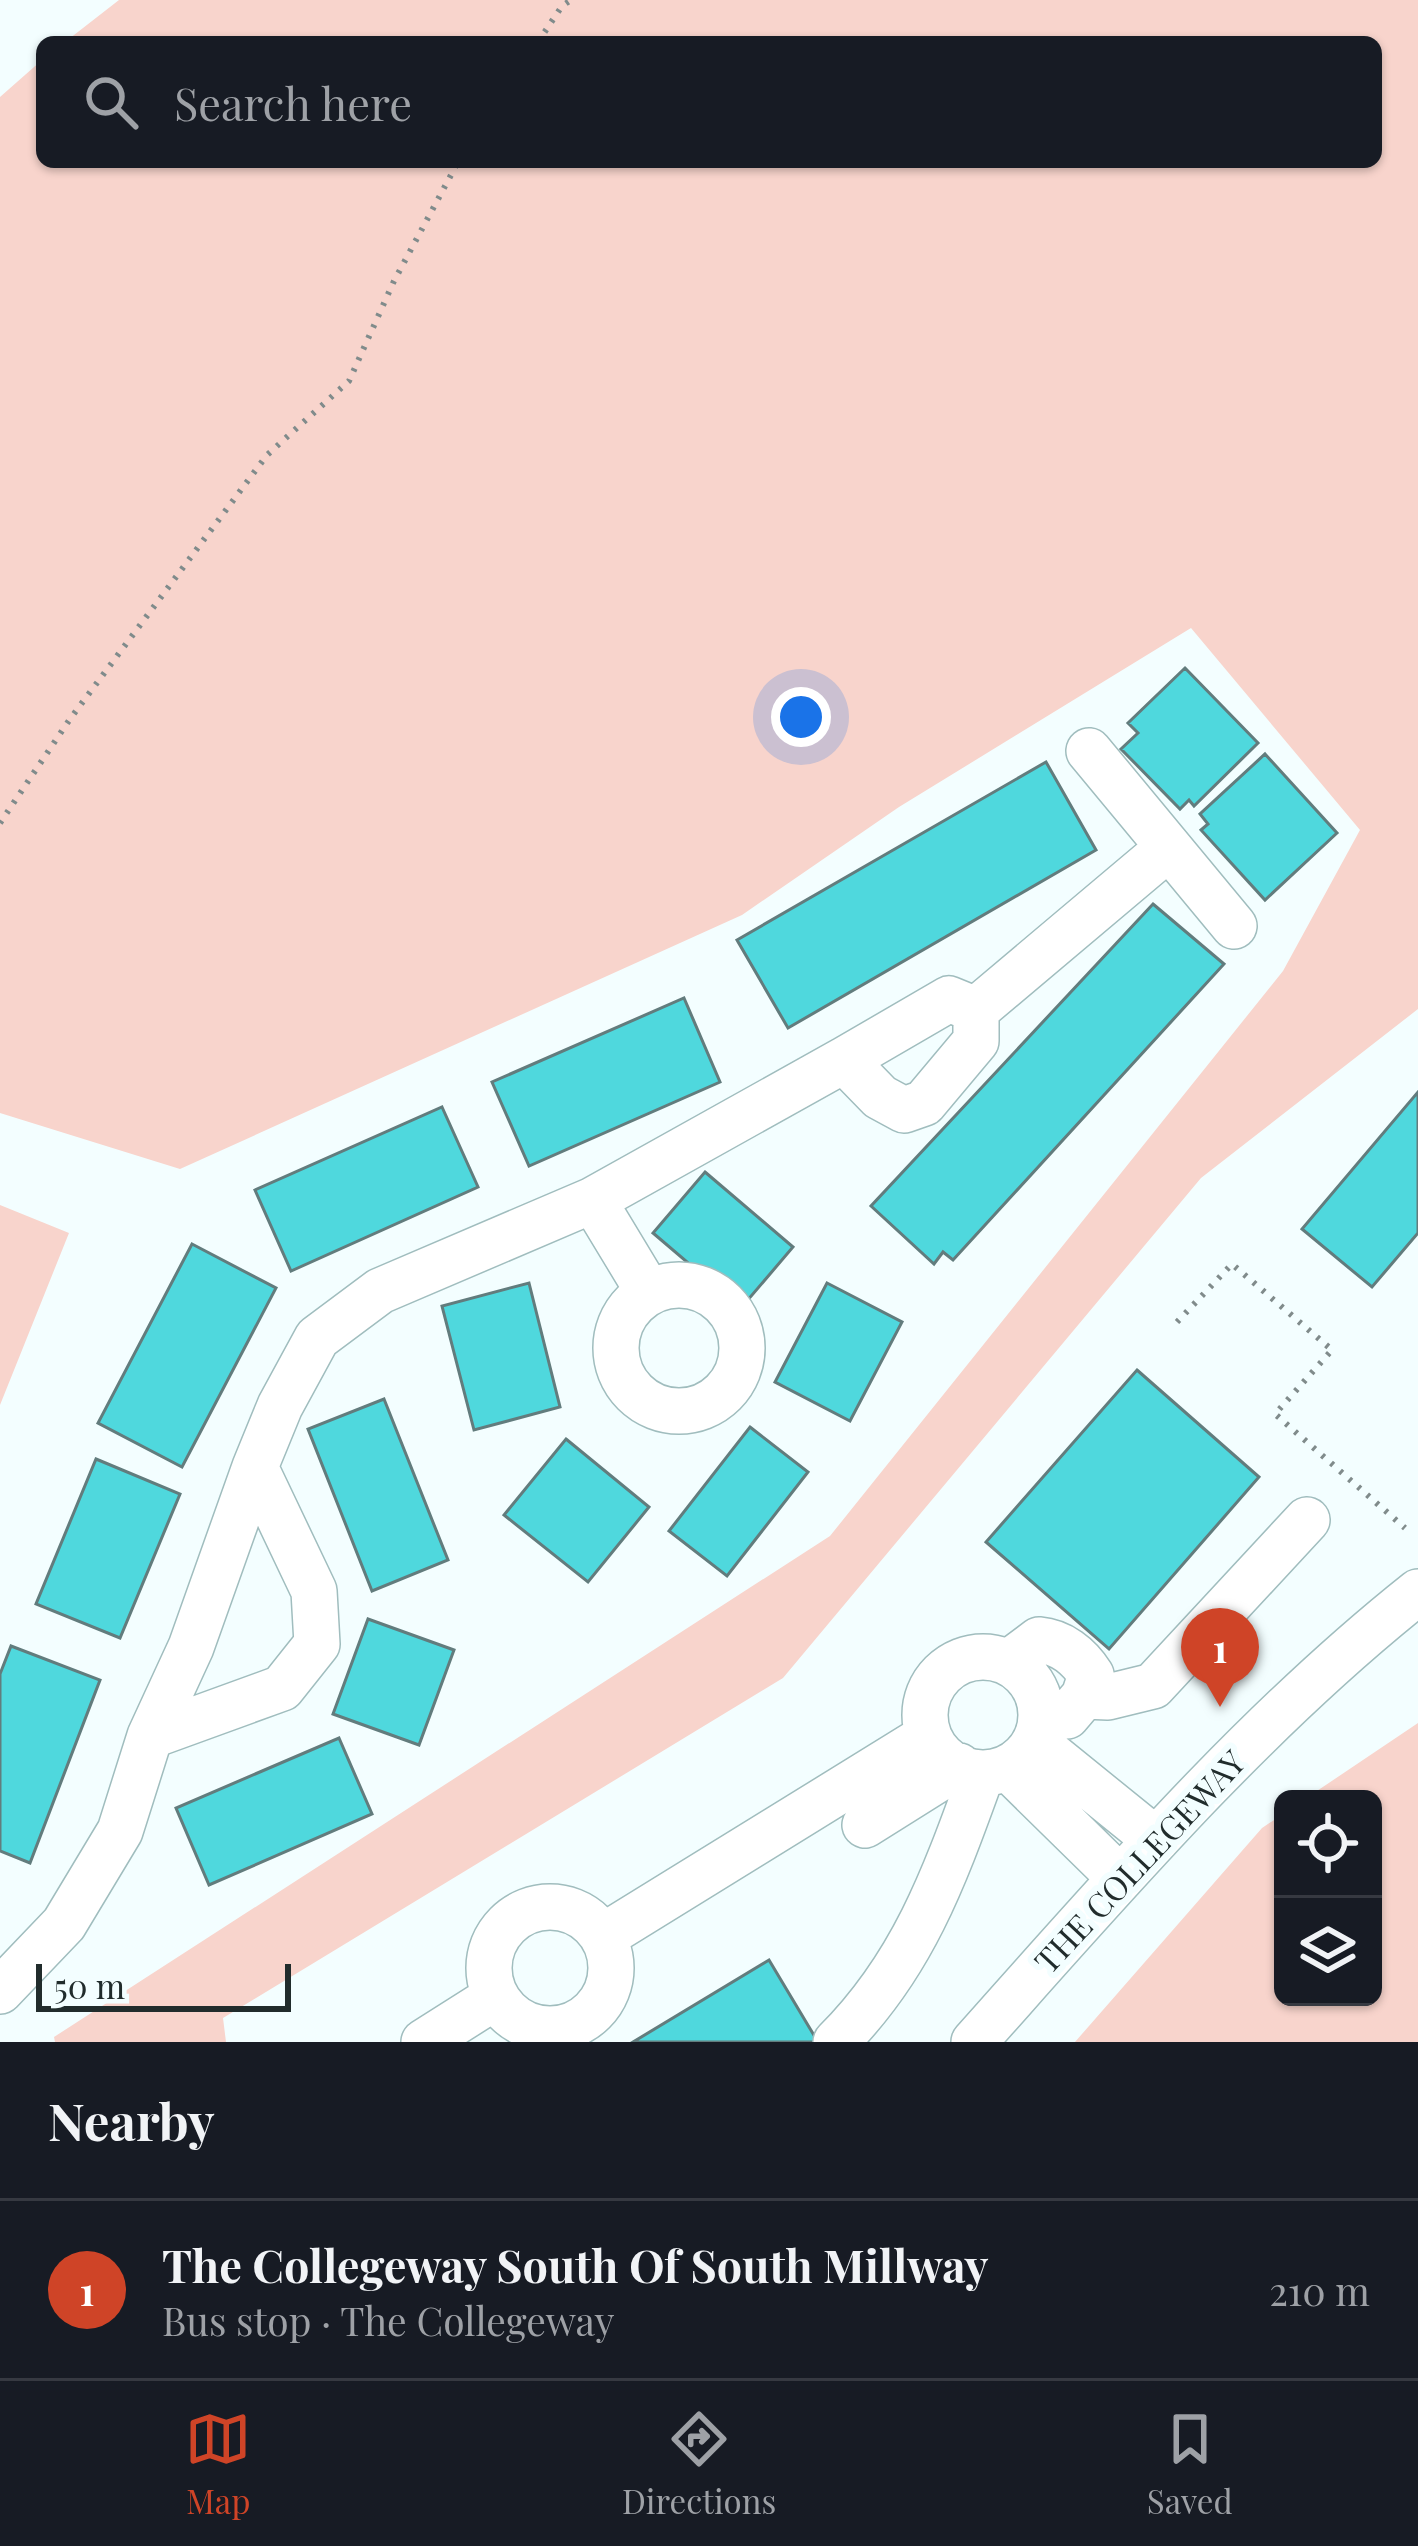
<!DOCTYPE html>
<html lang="en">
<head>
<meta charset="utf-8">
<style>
  :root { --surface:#171b24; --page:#242831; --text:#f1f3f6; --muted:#9ea1a6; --line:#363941; --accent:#cf4427 }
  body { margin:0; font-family:"Playfair Display",serif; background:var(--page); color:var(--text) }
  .controls { position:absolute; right:36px; bottom:36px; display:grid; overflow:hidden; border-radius:18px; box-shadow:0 3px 9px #0004 }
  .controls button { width:108px; height:108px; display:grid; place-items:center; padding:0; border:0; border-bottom:3px solid var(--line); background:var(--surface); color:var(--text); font:60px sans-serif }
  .scale { position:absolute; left:36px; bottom:30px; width:255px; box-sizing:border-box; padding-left:12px; border:6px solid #212c2c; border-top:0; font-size:33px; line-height:42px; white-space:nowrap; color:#212c2c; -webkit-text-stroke:9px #f3feff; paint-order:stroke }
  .you { position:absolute; left:801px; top:717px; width:42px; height:42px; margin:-30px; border:9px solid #fff; border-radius:50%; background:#1a73e8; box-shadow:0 0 0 18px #1a73e833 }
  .badge { display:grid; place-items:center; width:78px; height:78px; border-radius:50%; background:var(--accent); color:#fff; font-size:39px; font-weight:700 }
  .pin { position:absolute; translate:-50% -99px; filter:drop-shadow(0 3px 6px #0008) }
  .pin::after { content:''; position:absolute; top:63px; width:42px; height:36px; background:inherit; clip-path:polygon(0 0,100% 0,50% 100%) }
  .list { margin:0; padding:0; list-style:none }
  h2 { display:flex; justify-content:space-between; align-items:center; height:156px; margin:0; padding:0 48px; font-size:51px }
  h2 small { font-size:39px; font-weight:400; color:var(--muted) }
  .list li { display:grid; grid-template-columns:78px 1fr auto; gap:36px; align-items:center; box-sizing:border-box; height:180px; padding:0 48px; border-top:3px solid var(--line) }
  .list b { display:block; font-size:45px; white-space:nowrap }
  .list p { margin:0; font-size:39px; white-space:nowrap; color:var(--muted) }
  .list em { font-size:39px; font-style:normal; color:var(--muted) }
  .icon { flex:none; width:66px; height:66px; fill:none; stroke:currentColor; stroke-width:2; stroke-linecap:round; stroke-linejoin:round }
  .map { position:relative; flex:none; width:1418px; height:2042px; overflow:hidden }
  .search { position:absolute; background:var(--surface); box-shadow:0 3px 9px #0004; left:36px; right:36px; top:36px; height:132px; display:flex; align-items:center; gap:30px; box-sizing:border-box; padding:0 42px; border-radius:18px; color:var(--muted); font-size:45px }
  .sheet { height:336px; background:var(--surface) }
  nav { display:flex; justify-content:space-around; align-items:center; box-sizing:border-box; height:168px; border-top:3px solid var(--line); background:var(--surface); font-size:33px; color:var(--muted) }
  nav a { display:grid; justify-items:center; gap:6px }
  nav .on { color:var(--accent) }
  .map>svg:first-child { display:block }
</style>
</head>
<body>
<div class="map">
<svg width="1418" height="2042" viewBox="0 0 1418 2042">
  <rect width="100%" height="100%" fill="#f3feff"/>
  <path fill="#f8d4cc" d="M 119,0 L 1418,0 L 1418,1009 L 1201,1178 L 783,1678 L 223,2018 L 226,2042 L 55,2042 L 54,2037 L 830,1536 L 1283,971 L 1360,830 L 1191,628 L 899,807 L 742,915 L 180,1169 L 0,1113 L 0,97 L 42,60 L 42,162 L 1376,162 L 1376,42 L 65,42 Z
    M 0,1205 L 69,1233 L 0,1405 Z
    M 1418,1723 L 1418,2042 L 1075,2042 L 1262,1828 L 1283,1814 L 1283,1997 L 1373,1997 L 1373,1799 L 1305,1799 Z"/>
  <path fill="#4fd8dd" stroke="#627c7d" stroke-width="3" d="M 1185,668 L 1258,743 L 1194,806 L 1189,800 L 1180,809 L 1121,749 L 1138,733 L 1128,723 Z
    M 1265,754 L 1337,833 L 1265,900 L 1201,830 L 1208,824 L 1200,814 Z
    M 1046,762 L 1096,850 L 788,1028 L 737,940 Z
    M 1153,904 L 1224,964 L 953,1260 L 943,1252 L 934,1264 L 871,1206 Z
    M 684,998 L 720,1082 L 529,1166 L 492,1082 Z
    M 1418,1092 L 1418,1233 L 1372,1287 L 1302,1229 Z
    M 442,1107 L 478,1187 L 291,1271 L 255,1190 Z
    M 705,1172 L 793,1247 L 741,1308 L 653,1233 Z
    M 192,1244 L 276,1288 L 182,1467 L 98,1423 Z
    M 529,1283 L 560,1407 L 474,1430 L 442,1306 Z
    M 827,1283 L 902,1322 L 850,1421 L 775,1382 Z
    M 1137,1370 L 1259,1477 L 1109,1649 L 986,1542 Z
    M 384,1399 L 448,1560 L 372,1591 L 308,1429 Z
    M 750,1427 L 808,1472 L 727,1576 L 669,1531 Z
    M 566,1439 L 649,1507 L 588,1582 L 504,1515 Z
    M 96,1459 L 180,1494 L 120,1638 L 36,1604 Z
    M 368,1619 L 454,1650 L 419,1745 L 333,1714 Z
    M 11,1646 L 100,1680 L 30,1863 L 0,1851 L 0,1674 Z
    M 339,1738 L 372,1814 L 209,1885 L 176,1808 Z
    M 769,1960 L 818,2042 L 633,2042 Z"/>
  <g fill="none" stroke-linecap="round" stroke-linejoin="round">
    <g stroke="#a0bdbe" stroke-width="48">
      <path id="minor" d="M 1089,751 L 1234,926
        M 976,1010 L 976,1041 L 924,1103 L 904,1110 L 880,1097 L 844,1060 L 949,999 L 976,1010 L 1167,849
        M 593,1200 L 648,1291
        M616 1348a63 63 0 1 1 126 0a63 63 0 1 1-126 0Z
        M925 1715a58 58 0 1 1 116 0a58 58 0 1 1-116 0Z
        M 1011,1661 L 1039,1640 C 1061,1642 1079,1656 1091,1675 L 1084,1696
        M 1043,1710 L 1067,1716 L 1084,1696 L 1108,1697 L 1153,1686 L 1307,1520
        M 150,1736 L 282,1688 L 317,1644 L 314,1591 L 255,1467
        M 1035,1742 L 1156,1840
        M 1008,1768 L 1120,1878
        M 865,1825 L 959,1766
        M489 1968a61 61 0 1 1 122 0a61 61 0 1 1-122 0Z
        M 604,1936 L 928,1736
        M 0,1991 L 64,1924 L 120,1831 L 150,1736 L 191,1647 L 255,1467 L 280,1406 L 317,1338 L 380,1291 L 593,1200 L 844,1060
        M 424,2042 L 495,1997
        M 836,2042 C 914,1964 945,1875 982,1773
        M 974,2042 C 1114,1885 1253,1723 1418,1592"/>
    </g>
    <path stroke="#808b8b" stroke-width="6" stroke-dasharray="3 9" stroke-linecap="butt" d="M 538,42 L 562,6 L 571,0
      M 0,823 L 70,719 L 267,455 L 349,381 L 394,281 L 458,162
      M 1177,1322 L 1232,1264 L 1332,1350 L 1275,1414 L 1405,1528"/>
    <use href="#minor" stroke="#fff" stroke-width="45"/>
  </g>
  <g text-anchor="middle" stroke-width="12" stroke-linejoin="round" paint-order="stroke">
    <g font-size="33" fill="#212c2c" stroke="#f3feff">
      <text transform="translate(1140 1862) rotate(-47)" y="12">THE COLLEGEWAY</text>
    </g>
  </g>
</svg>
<div class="controls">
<button><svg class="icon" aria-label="locate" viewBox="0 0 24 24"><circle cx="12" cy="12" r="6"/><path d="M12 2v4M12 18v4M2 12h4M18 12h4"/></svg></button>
<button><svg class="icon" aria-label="layers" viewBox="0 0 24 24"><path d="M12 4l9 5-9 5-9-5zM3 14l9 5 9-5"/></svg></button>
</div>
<div class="scale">50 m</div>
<div class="you"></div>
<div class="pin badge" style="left:1220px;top:1707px">1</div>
<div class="search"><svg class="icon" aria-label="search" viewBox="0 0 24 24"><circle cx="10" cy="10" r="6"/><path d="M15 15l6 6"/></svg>Search here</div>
</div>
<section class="sheet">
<h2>Nearby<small></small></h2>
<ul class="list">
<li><span class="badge">1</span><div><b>The Collegeway South Of South Millway</b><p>Bus stop · The Collegeway</p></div><em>210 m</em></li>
</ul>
</section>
<nav>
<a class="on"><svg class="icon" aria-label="map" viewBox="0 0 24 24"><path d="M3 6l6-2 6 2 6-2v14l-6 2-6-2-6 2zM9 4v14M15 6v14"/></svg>Map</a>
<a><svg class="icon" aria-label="directions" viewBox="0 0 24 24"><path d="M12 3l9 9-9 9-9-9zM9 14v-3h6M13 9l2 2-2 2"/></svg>Directions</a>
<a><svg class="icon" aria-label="saved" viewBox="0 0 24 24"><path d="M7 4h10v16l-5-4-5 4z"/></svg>Saved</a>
</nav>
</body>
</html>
